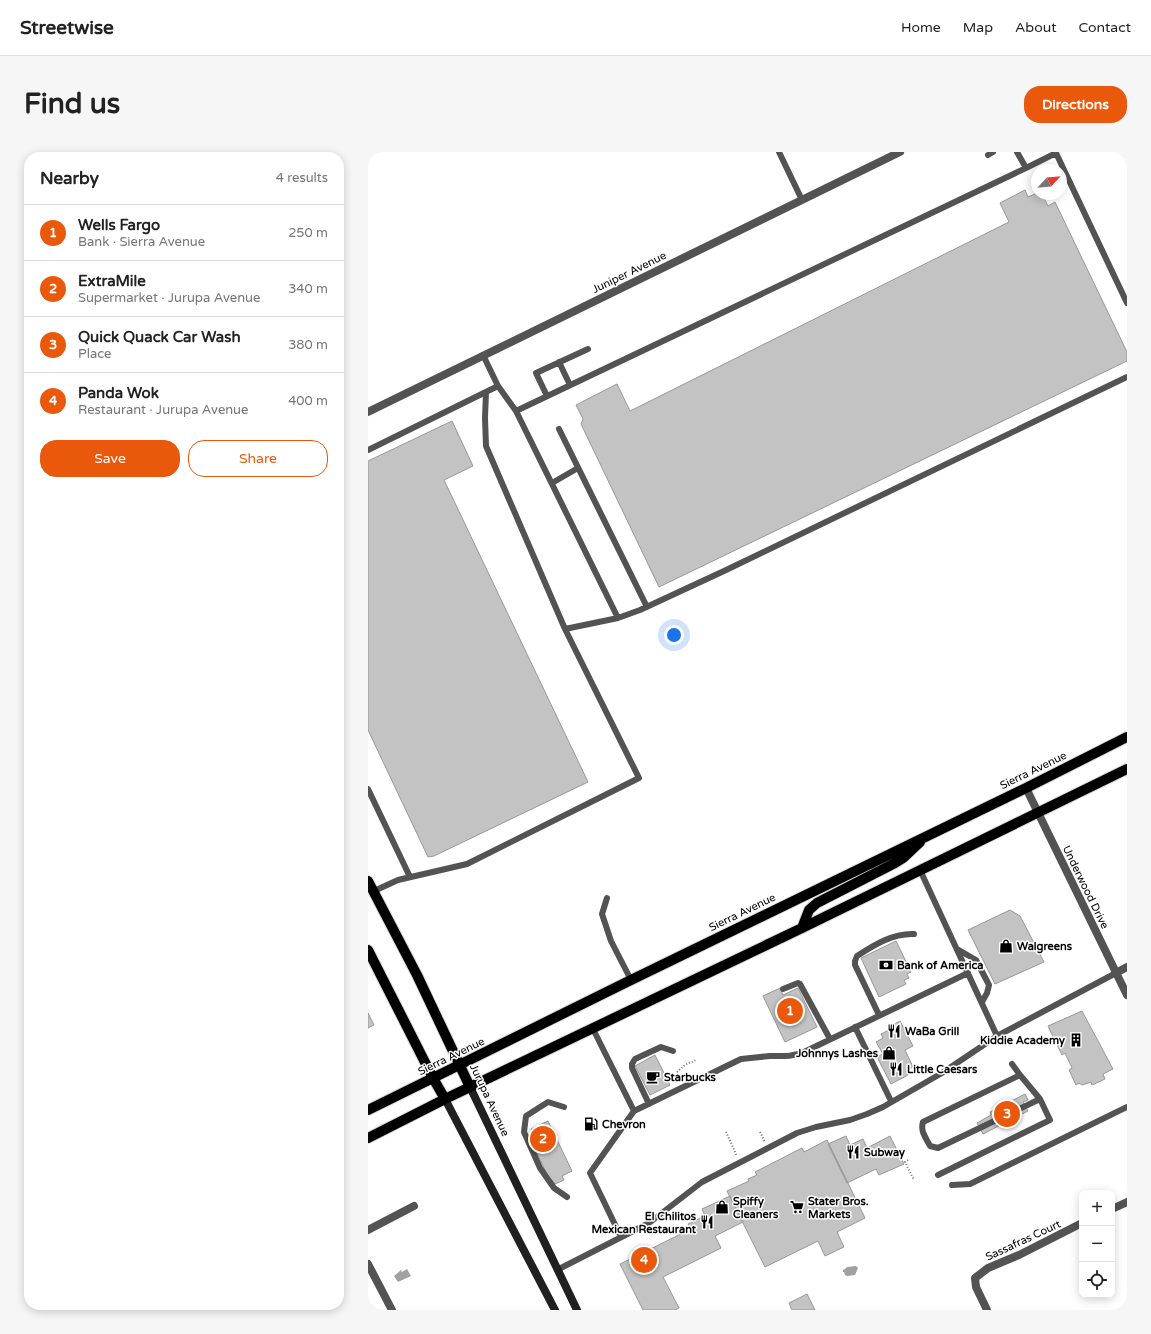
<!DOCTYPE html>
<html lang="en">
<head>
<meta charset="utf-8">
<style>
  :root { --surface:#fff; --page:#f6f6f6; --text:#222; --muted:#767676; --line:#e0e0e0; --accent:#ea580c }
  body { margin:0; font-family:"Varela Round",sans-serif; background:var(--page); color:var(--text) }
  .controls { position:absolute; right:12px; bottom:12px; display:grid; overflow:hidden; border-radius:8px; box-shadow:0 2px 10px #0003 }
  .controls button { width:36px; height:36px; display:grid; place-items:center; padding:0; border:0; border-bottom:1px solid var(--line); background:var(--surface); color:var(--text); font:20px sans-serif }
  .compass { position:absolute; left:663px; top:12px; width:36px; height:36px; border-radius:50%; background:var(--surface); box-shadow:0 2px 10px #0003; rotate:64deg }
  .you { position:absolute; left:306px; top:483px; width:14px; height:14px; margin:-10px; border:3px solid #fff; border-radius:50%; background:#1a73e8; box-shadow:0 0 0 6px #1a73e833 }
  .badge { display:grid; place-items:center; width:26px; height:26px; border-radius:50%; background:var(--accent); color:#fff; font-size:13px; font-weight:700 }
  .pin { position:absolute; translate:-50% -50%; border:2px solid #fff; box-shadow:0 1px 4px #0006 }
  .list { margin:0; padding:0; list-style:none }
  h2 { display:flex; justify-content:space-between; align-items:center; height:52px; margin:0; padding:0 16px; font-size:17px }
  h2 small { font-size:13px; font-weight:400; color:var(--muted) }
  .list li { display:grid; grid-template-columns:26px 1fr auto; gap:12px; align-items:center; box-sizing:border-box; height:56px; padding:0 16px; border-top:1px solid var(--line) }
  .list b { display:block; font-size:15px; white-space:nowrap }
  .list p { margin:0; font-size:13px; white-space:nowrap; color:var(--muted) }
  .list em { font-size:13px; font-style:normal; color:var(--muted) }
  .actions { display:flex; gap:8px; padding:12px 16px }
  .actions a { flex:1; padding:9px 0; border:1px solid var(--accent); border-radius:16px; text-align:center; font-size:14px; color:var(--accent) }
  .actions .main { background:var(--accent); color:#fff }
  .icon { flex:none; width:22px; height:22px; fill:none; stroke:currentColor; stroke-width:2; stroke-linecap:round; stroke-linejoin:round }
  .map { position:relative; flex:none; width:759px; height:1158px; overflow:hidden; border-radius:16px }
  header { display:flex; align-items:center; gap:24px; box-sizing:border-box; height:56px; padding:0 20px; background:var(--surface); border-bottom:1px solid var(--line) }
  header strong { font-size:19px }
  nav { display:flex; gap:22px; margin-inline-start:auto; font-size:14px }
  .intro { display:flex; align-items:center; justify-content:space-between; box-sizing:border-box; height:96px; padding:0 24px }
  h1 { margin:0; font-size:28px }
  .button { padding:10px 18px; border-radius:16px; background:var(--accent); color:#fff; font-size:14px; font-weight:700 }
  main { display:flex; gap:24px; padding:0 24px }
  aside { flex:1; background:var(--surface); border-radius:16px; box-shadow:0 2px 10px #0003 }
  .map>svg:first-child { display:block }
</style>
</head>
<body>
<header>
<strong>Streetwise</strong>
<nav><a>Home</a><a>Map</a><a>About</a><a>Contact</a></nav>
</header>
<div class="intro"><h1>Find us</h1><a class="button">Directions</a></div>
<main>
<aside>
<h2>Nearby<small>4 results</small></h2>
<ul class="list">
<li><span class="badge">1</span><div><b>Wells Fargo</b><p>Bank · Sierra Avenue</p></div><em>250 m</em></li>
<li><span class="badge">2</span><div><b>ExtraMile</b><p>Supermarket · Jurupa Avenue</p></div><em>340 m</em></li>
<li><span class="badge">3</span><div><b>Quick Quack Car Wash</b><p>Place</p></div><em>380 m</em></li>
<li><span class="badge">4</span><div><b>Panda Wok</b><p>Restaurant · Jurupa Avenue</p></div><em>400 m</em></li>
</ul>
<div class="actions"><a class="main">Save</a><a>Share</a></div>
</aside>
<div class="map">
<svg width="759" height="1158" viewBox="0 0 759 1158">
  <rect width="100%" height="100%" fill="#fff"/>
  <path fill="#a1a1a1" d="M 488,1114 L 490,1116 L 487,1123 L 479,1124 L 477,1123 L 476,1120 L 475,1120 L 475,1118 L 477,1117 L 479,1115 Z
    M 39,1117 L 43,1124 L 30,1130 L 26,1124 L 33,1118 L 34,1120 Z"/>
  <path fill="#c3c3c3" stroke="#979797" d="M 657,38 L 660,45 L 669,41 L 669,42 L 674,42 L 680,54 L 687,50 L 759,200 L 759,209 L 291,435 L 213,272 L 215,267 L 208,253 L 249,232 L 262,259 L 641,70 L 632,51 Z
    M 84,269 L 105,314 L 76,328 L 220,630 L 66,704 L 60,705 L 0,578 L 0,309 Z
    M 642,758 L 652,764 L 676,810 L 627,832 L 600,778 Z
    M 528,789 L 543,820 L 539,822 L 541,826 L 536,828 L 538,832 L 511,845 L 493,806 Z
    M 412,836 L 415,843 L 430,836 L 449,875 L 417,890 L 395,844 Z
    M 714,859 L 745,917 L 735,922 L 737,927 L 724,933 L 723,930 L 714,933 L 711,931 L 708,933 L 701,918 L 704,916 L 697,901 L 694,903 L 680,874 Z
    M 0,861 L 6,873 L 0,876 Z
    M 532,869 L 545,894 L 537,898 L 545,915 L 538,919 L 540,923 L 523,932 L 509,905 L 515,902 L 508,890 L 515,886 L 513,882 L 523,877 L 521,875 Z
    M 287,903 L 302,933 L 282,943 L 267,914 Z
    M 657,942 L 660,948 L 655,950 L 660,959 L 615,982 L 609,971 L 623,963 L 622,960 Z
    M 180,969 L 204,1019 L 194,1024 L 196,1028 L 187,1032 L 184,1028 L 182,1029 L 161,984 L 165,982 L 163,977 Z
    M 478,984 L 482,993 L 495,987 L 499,996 L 522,984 L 536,1012 L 511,1023 L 508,1017 L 479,1031 L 460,992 Z
    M 459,988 L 497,1066 L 469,1080 L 476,1095 L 457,1104 L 450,1089 L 397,1115 L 359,1039 L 381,1029 L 380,1027 L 389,1023 L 387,1020 L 434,996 L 436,1000 Z
    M 362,1044 L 375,1070 L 347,1084 L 353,1096 L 295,1125 L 311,1156 L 307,1158 L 275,1158 L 252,1112 L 323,1077 L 320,1072 L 337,1064 L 334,1057 Z
    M 439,1142 L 447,1158 L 424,1158 L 421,1151 Z"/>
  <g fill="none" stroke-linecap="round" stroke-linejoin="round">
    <g stroke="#dbdbdb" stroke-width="12">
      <path id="primary" d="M 0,729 L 49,823 L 102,935
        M 434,776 L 441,758 L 449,751 L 527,711 L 535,706 L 552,690
        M 0,798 L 65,926 L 77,947
        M 0,958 L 263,828 L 658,636 L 759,585
        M 0,986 L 77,947 L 434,776 L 759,617"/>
    </g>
    <path stroke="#757575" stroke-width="2" stroke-dasharray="1 2" stroke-linecap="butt" d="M 309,920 L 317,913 L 328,908
      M 358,980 L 369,1004
      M 392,980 L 397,990
      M 540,1008 L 537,1010 L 546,1028"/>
    <path stroke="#535353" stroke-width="6" d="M 411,0 L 434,48
      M 649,0 L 658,16
      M 688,1 L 759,151
      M 620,3 L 625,0
      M 191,210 L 202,233
      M 130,234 L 148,259 L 658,16 L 688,1 L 687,0
      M 118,240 L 117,266 L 118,294 L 197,477 L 250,466
      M 179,244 L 168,221 L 220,197
      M 148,259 L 250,466 L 272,458 L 356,419 L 759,225
      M 191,277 L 279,455
      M 0,298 L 130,234 L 115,203
      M 184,331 L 210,316
      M 0,637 L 42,725
      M 552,718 L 629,884
      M 6,739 L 30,728 L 99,712 L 271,626 L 197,477
      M 239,746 L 234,762 L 243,789 L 263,828
      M 589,797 L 608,808 L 621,833 L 619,841 L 614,850
      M 415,837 L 430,831 L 432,832 L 462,887
      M 511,863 L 487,813 L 487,809 L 489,804 C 506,793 525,781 546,782
      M 487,875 L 523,949
      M 225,877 L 266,959
      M 652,923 L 555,970 C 552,979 558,986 562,994 L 570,996 L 672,947
      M 281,952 L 264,916 L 264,912 L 267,907 L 293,895 L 305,899
      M 196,955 L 180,950 L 158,964 L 156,980 L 172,1016 L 186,1036 L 199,1045
      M 570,1023 L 682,968 L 672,947 L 652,923 L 644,912
      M 584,1033 L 602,1032 L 759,955
      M 253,1085 L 222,1021 L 266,959 L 373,907 C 383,906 392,905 402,904 C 414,904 424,905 436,900 L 600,821
      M 189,1118 L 281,1071 L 334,1030 L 429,981 L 448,975 L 482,968 L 499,962 L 515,955 L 574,921 L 629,884 L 748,821"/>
    <path stroke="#535353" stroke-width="8" d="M 0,260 L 532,0
      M 658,636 L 759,843
      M 748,821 L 759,815
      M 744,1057 L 759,1050
      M 0,1078 L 46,1054
      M 0,1112 L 24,1158
      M 619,1158 L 608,1135 L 607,1126 L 620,1116 L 651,1103 L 714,1071"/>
    <path stroke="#202020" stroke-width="8" d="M 102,935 L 209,1158
      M 77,947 L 187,1158"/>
    <use href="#primary" stroke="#000" stroke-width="10"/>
  </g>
  <defs>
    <g id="shop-bare" transform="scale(1.08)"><path d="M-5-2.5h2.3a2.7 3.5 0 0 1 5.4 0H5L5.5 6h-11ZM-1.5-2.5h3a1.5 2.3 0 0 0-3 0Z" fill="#000" stroke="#fff" stroke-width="2.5" paint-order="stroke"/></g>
    <g id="bank-bare" transform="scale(1.08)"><path d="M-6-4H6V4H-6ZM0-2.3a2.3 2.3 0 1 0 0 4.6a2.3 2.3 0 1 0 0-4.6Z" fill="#000" stroke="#fff" stroke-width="2.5" paint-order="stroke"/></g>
    <g id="restaurant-bare" transform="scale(1.08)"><path d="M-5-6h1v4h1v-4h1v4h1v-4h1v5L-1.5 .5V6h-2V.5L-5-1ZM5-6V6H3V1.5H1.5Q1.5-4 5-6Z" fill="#000" stroke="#fff" stroke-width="2.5" paint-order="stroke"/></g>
    <g id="building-bare" transform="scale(1.08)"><path d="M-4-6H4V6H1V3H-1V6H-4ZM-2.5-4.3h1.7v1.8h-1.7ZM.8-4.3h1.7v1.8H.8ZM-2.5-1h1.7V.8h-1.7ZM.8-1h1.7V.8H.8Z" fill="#000" stroke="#fff" stroke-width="2.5" paint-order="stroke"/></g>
    <g id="cafe-bare" transform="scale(1.08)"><path d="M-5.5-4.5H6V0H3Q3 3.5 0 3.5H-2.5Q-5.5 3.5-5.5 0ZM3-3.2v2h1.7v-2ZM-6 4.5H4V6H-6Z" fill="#000" stroke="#fff" stroke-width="2.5" paint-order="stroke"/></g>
    <g id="fuel-bare" transform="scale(1.08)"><path d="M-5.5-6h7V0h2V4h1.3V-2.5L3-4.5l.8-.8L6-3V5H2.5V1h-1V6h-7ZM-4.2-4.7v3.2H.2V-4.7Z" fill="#000" stroke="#fff" stroke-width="2.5" paint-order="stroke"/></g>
    <g id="supermarket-bare" transform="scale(1.08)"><path d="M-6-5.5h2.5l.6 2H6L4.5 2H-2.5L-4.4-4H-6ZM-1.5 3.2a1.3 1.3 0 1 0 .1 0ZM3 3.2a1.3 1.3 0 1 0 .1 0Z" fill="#000" stroke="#fff" stroke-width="2.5" paint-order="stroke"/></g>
  </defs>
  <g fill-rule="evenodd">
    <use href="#shop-bare" x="638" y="794"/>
    <use href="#bank-bare" x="518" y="813"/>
    <use href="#restaurant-bare" x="526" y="879"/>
    <use href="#building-bare" x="708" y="888"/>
    <use href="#shop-bare" x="521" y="901"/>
    <use href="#restaurant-bare" x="528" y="917"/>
    <use href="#cafe-bare" x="285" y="925"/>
    <use href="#fuel-bare" x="223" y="972"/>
    <use href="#restaurant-bare" x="485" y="1000"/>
    <use href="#shop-bare" x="354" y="1055"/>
    <use href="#supermarket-bare" x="429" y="1055"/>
    <use href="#restaurant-bare" x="339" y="1070"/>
  </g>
  <g text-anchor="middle" stroke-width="3" stroke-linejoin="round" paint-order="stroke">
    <g font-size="11" fill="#000" stroke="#fff">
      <text transform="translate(261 120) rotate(-26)" y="4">Juniper Avenue</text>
      <text transform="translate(665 618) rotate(-26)" y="4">Sierra Avenue</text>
      <text transform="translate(718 735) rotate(64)" y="4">Underwood Drive</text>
      <text transform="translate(374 760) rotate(-26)" y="4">Sierra Avenue</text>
      <text transform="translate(83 904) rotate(-26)" y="4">Sierra Avenue</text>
      <text transform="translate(122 948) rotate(65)" y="4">Jurupa Avenue</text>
      <text transform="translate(655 1088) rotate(-25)" y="4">Sassafras Court</text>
    </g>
    <g font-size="11" font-weight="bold" fill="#000" stroke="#fff" text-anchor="start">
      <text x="649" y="798">Walgreens</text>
      <text x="529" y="817">Bank of America</text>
      <text x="537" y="883">WaBa Grill</text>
      <text x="697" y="892" text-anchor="end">Kiddie Academy</text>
      <text x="510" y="905" text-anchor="end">Johnnys Lashes</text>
      <text x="539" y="921">Little Caesars</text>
      <text x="296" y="929">Starbucks</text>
      <text x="234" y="976">Chevron</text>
      <text x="496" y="1004">Subway</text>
      <text x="365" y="1053">Spiffy<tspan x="365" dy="13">Cleaners</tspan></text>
      <text x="440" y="1053">Stater Bros.<tspan x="440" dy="13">Markets</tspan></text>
      <text x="328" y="1068" text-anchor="end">El Chilitos<tspan x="328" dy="13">Mexican Restaurant</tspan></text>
    </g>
  </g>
</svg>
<div class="controls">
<button>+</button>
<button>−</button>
<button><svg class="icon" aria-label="locate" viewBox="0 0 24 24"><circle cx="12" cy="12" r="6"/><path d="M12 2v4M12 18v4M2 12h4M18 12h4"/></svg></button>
</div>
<svg class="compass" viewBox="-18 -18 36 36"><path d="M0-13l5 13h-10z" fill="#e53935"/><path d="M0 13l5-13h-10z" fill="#767676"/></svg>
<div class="you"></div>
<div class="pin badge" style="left:422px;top:859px">1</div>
<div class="pin badge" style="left:175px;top:987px">2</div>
<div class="pin badge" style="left:639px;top:962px">3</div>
<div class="pin badge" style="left:276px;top:1108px">4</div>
</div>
</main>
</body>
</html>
